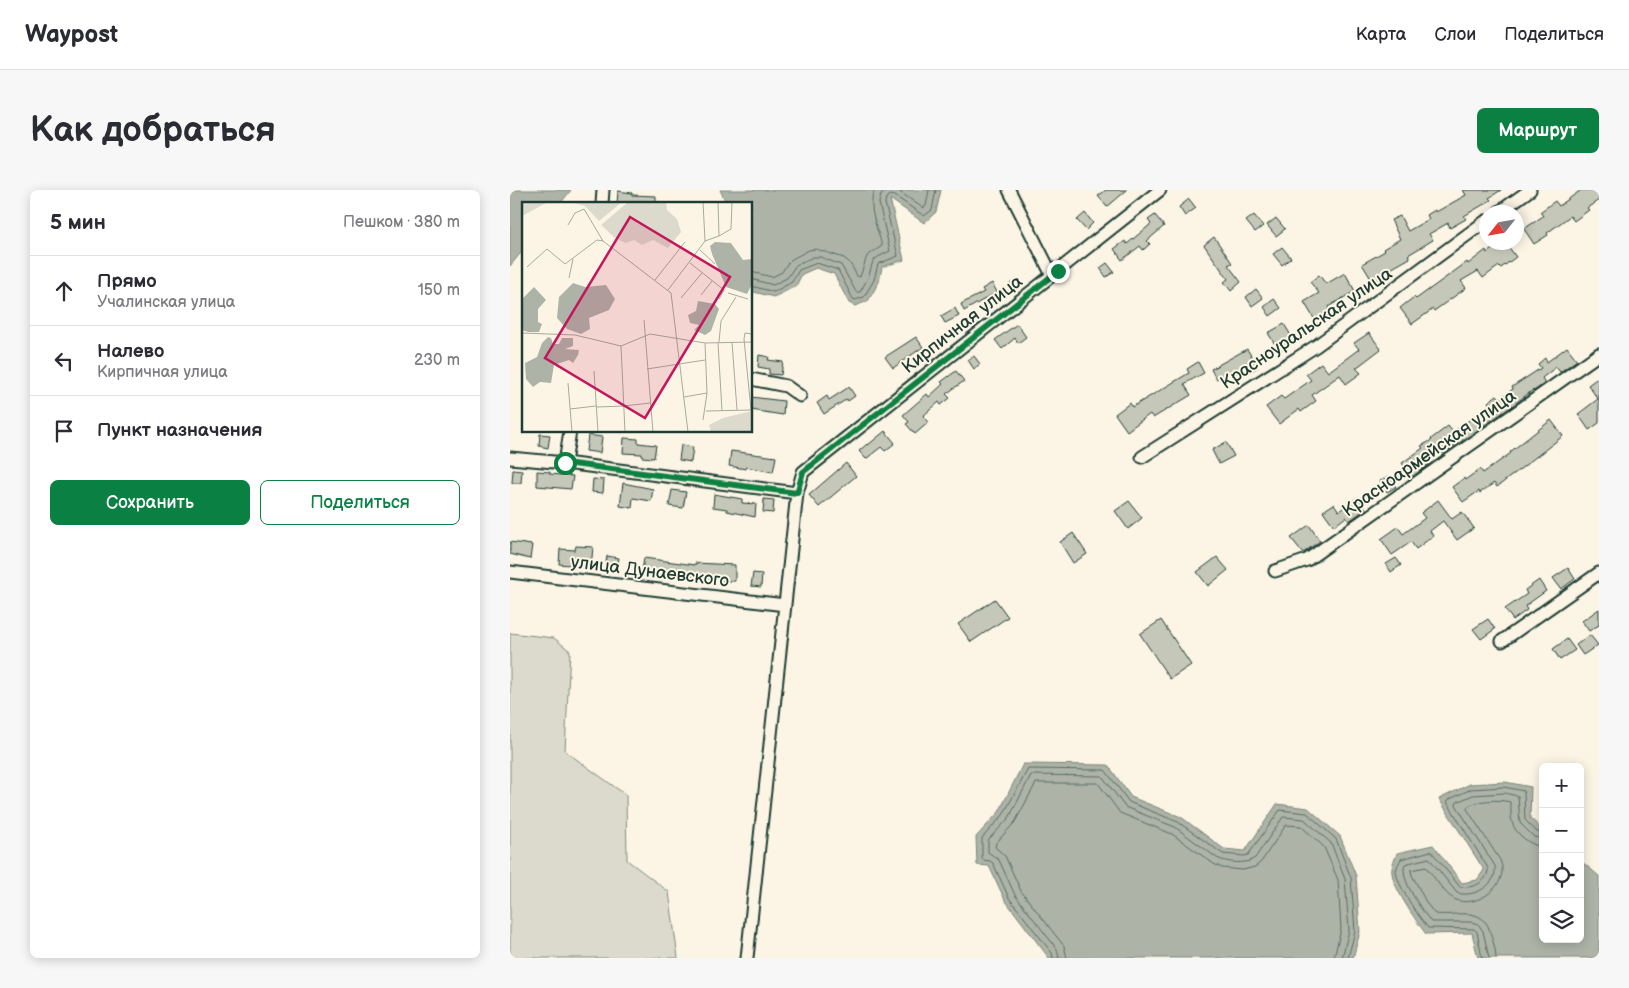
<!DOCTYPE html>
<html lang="ru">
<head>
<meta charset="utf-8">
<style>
  :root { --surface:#fff; --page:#f7f7f7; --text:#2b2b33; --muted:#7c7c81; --line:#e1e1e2; --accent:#0b8043 }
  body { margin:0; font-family:"Balsamiq Sans",sans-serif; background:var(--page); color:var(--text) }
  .controls { position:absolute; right:15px; bottom:15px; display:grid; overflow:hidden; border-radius:8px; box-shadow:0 2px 12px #0003 }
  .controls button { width:45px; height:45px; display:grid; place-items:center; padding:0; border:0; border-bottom:1px solid var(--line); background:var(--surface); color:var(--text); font:25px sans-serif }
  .compass { position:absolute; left:969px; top:15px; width:45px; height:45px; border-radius:50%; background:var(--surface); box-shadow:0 2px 12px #0003; rotate:239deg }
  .stop { position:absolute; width:15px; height:15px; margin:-11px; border:4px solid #0b8043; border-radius:50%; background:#fff }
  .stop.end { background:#0b8043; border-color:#fff; box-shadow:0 1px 5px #0008 }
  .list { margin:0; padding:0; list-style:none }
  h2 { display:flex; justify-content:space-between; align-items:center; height:65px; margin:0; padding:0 20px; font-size:21px }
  h2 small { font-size:16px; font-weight:400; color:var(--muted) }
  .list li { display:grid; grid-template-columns:32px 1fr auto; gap:15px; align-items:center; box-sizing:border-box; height:70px; padding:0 20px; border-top:1px solid var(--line) }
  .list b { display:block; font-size:19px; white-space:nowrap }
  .list p { margin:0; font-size:16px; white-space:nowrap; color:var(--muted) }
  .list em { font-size:16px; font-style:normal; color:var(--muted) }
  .actions { display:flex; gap:10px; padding:15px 20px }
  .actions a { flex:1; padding:11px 0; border:1px solid var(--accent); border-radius:8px; text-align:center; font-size:18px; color:var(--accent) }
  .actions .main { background:var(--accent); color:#fff }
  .icon { flex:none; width:28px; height:28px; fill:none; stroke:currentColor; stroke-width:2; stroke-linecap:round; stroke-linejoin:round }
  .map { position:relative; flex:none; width:1089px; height:768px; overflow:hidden; border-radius:8px }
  header { display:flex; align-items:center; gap:30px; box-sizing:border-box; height:70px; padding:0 25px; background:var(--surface); border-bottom:1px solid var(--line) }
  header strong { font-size:24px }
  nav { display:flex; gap:28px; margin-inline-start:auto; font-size:18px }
  .intro { display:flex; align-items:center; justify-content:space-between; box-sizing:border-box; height:120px; padding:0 30px }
  h1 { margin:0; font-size:35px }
  .button { padding:12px 22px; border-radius:8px; background:var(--accent); color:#fff; font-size:18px; font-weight:700 }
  main { display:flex; gap:30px; padding:0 30px }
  aside { flex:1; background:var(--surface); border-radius:8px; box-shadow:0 2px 12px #0003 }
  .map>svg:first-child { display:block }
</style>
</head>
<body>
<header>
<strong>Waypost</strong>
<nav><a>Карта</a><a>Слои</a><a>Поделиться</a></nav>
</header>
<div class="intro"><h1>Как добраться</h1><a class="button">Маршрут</a></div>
<main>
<aside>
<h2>5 мин<small>Пешком · 380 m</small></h2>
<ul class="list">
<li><svg class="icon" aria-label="ahead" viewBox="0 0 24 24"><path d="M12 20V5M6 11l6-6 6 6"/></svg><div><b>Прямо</b><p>Учалинская улица</p></div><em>150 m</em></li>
<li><svg class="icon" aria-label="left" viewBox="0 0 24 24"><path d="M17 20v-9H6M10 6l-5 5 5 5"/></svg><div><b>Налево</b><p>Кирпичная улица</p></div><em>230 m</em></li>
<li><svg class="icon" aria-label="arrive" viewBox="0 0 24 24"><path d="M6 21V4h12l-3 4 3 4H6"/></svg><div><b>Пункт назначения</b></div></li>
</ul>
<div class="actions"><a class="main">Сохранить</a><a>Поделиться</a></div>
</aside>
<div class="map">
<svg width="1089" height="768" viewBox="0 0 1089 768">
  <rect width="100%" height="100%" fill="#fcf5e5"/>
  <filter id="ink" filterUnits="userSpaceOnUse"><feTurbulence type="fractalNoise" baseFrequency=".02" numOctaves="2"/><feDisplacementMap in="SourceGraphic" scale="10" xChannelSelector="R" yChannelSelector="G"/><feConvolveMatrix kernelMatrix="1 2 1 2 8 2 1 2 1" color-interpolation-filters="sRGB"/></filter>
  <g filter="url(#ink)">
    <path fill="#dcdacc" stroke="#7e8c80" d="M 0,443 L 44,448 L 60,461 L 55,561 L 116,605 L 117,670 L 159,702 L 168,768 L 0,768 Z"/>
    <path fill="#aeb3a7" stroke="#758479" d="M 0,0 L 61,0 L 50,14 L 14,14 L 14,59 L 0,76 Z
      M 210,0 L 431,0 L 426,22 L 414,33 L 380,9 L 394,70 L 372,77 L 369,92 L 358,111 L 345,116 L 339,113 L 324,84 L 306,78 L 292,84 L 286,96 L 264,107 L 244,102 L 241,95 L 241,14 L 217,14 Z
      M 513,574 L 598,575 L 621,607 L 671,627 L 714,659 L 735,661 L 767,614 L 798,618 L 830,646 L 846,686 L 850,742 L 843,768 L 539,768 L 495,710 L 479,676 L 467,675 L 466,647 L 489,622 Z
      M 995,592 L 1021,597 L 1020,628 L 1033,640 L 1033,749 L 1070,749 L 1070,667 L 1072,672 L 1089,686 L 1089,768 L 968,768 L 962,743 L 916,744 C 907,732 879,693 882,678 C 882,673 886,668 887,663 L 923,655 L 952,693 L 967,690 L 974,680 L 929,609 L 960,594 Z"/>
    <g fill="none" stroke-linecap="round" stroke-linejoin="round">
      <path stroke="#586c62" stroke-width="1" d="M 387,0 L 413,18 L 416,16 L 419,0
        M 241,82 L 262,87 L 272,82 L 277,74 L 282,69 L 299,60 L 306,59 L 334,68 L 340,73 L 347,86 L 350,87 L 357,66 L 372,56 C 368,39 356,16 365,0
        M 241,89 L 263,95 L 277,88 L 286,75 L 303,67 L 310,67 L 331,75 L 346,102 L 350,102 L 358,88 L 363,71 L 368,67 L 380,61 L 369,13 L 371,5 L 377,0
        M 241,96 L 264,102 L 282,92 L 289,80 L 307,73 L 328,80 L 343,109 L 345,110 L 354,107 L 364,90 L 368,74 L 388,66 L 375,13 L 376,8 L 380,5 L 385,6 L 414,26 L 422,20 L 426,0
        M 543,768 L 542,763 L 499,708 L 483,673 L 480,671 L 473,670 L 472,668 L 472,648 L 493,625 L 518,579 L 595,580 L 619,612 L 668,632 L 713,664 L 734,666 L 738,665 L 770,620 L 797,623 L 826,649 L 841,688 L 845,741 L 838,768
        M 549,768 L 547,759 L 505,705 L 489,670 L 478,662 L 478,650 L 499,628 L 521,585 L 592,586 L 615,617 L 665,637 L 707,668 C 717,673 736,675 745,668 L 773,627 L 794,629 L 821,653 L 835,689 L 839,740 L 832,768
        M 557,768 L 554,756 L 511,701 L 495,666 L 485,657 L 486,653 L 505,632 L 526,593 L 588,593 L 610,623 L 662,644 L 704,674 L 712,678 L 733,680 L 745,677 L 751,672 L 776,635 L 791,636 L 814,657 L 828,690 L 831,739 L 824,768
        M 972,768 L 967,742 L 964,739 L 918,738 C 909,727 886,694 886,680 C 887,677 889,672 891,669 L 921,661 L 950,697 C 962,699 979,692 978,678 L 937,612 L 938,610 L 961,599 L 994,597 L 1014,601 L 1015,630 L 1027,642 L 1033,643
        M 979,768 L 973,741 L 968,734 L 961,732 L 921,732 C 912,720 889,689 895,674 L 919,668 L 947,703 C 964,708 988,695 985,676 L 946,615 L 947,612 L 963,605 L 994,603 L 1008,606 L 1010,633 L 1024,647 L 1033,649
        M 986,768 C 986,760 983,752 981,745 C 974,714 948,727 925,724 L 917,714 L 902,685 L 901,680 L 916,677 C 924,686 934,704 944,709 C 966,720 1001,695 990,670 L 957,619 L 958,616 C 969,610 988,609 1000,612 C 1002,618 1000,626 1002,632 C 1005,644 1021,656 1033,657"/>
    </g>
    <path fill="#c5c7b9" stroke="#1f3d34" d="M 596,0 L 617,0 L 597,17 L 588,6 Z
      M 953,0 L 991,0 L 979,8 L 981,10 L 954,26 L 956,29 L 940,38 L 938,33 L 919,44 L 923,50 L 898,65 L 900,68 L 877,81 L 879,83 L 863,92 L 852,74 L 875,61 L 873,59 L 890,49 L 881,30 L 890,26 L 898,41 L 919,29 L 917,25 L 925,20 L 926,22 L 956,5 Z
      M 1071,0 L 1089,0 L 1089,10 L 1077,18 L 1079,20 L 1064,31 L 1060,26 L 1037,43 L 1038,45 L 1024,54 L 1014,39 L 1033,26 L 1030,22 L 1045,11 L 1049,16 Z
      M 108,1 L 122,3 L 122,5 L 146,6 L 146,14 L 107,14 Z
      M 679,9 L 686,18 L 675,26 L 669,17 Z
      M 575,23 L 583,33 L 576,40 L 567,30 Z
      M 645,25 L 654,36 L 637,51 L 640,54 L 633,60 L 630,56 L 612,70 L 604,59 L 615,51 L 617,54 L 641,34 L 638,30 Z
      M 744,25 L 753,36 L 745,42 L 736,31 Z
      M 766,28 L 775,39 L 766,46 L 757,35 Z
      M 704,47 L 722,73 L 718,75 L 731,92 L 721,101 L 714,92 L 718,89 L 694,55 Z
      M 991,52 L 995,52 L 1006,67 L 991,78 L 989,76 L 973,88 L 968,81 L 951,91 L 956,98 L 924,121 L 923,119 L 902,134 L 890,118 L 904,107 L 906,109 L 953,75 L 957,72 L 958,74 L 976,60 L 977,63 Z
      M 772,57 L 781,68 L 772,75 L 763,64 Z
      M 597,73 L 604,82 L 596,87 L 590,78 Z
      M 835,83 L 845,101 L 818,117 L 820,121 L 805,130 L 794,112 L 809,103 L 800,92 L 809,85 L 816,94 Z
      M 506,90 L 510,96 L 504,100 L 499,94 Z
      M 482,93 L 487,102 L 454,121 L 451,114 L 474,102 L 472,99 Z
      M 746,99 L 753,108 L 742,116 L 736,107 Z
      M 764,109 L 771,118 L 760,126 L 754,117 Z
      M 445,118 L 449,126 L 435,133 L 431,126 Z
      M 507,134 L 516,147 L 508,153 L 505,148 L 492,159 L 485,150 Z
      M 774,134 L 785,152 L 769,161 L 758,143 Z
      M 859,143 L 871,159 L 846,178 L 851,183 L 836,194 L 830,185 L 802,205 L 806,211 L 791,222 L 789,219 L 769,234 L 756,217 L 771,206 L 774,209 L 801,190 L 796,184 L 811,173 L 818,182 L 849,159 L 844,153 Z
      M 406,147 L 413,157 L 383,178 L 375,167 Z
      M 1057,157 L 1067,170 L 1050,182 L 1046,177 L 1032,188 L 1035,193 L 1024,201 L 1023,200 L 998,219 L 933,264 L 930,260 L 915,268 L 919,274 L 902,287 L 892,273 L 913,258 L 911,256 L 922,250 L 921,249 L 938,236 L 943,242 L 980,215 L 978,212 L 987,205 L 990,209 L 1003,199 L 1002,197 L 1031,178 L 1028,174 L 1035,168 L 1037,172 Z
      M 737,159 L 748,177 L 732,186 L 727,178 L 706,189 L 701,179 Z
      M 249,165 L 259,167 L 258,170 L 273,172 L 271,185 L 259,184 L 259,179 L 248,177 Z
      M 464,166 L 470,174 L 464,179 L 458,170 Z
      M 688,172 L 694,183 L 674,194 L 681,205 L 643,228 L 640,224 L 617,241 L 605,224 L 620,213 L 622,217 L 679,183 L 677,179 Z
      M 446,181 L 454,191 L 436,204 L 440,208 L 431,215 L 429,212 L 413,226 L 419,232 L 405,244 L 396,234 L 399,232 L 393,225 L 417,204 L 419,207 L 433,194 L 431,192 Z
      M 1089,187 L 1089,233 L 1079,240 L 1068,224 L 1088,209 L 1078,195 Z
      M 339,197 L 345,206 L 338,211 L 337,209 L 314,224 L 307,213 L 317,206 L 319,210 Z
      M 241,207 L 274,211 L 273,225 L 241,220 Z
      M 1041,230 L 1053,246 L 987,297 L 984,293 L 970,303 L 969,301 L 953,312 L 942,297 L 954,288 L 955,290 L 970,279 L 973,283 L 1001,263 L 1000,262 Z
      M 375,241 L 385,253 L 375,261 L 371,257 L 356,269 L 349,261 L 357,254 L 358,255 Z
      M 30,244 L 40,245 L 38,258 L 29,256 Z
      M 78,245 L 92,247 L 90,263 L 76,261 Z
      M 114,248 L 128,249 L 128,253 L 146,255 L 144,268 L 132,267 L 132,264 L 113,263 Z
      M 716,252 L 724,266 L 709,274 L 702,260 Z
      M 171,255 L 183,257 L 181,272 L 169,270 Z
      M 221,261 L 266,267 L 263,282 L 236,277 L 236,279 L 219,276 Z
      M 336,273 L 346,286 L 309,317 L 299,305 Z
      M 3,280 L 12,281 L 11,293 L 2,293 Z
      M 27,281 L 40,282 L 40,284 L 63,286 L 61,299 L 27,296 Z
      M 879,286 L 886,297 L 877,302 L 870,291 Z
      M 83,289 L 94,290 L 93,303 L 82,302 Z
      M 113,293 L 143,299 L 141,311 L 123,308 L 122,318 L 110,316 Z
      M 162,300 L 176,302 L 173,318 L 159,316 Z
      M 204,304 L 232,309 L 232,313 L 246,314 L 245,327 L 217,321 L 217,319 L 203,317 Z
      M 848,307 L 856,319 L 839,331 L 836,327 L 824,336 L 813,321 L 824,314 L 829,321 Z
      M 254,309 L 264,310 L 263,323 L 253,322 Z
      M 928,310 L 942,329 L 952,322 L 964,338 L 947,350 L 933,331 L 920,341 L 923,346 L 906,359 L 901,352 L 882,365 L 871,349 L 888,337 L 893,344 L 915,328 L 911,323 Z
      M 619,311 L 632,328 L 618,339 L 605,321 Z
      M 799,335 L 810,351 L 793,363 L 781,348 Z
      M 563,343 L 577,364 L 563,373 L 550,352 Z
      M 0,352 L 22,355 L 20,369 L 0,364 Z
      M 66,356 L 83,357 L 81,377 L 49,374 L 50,359 L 65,360 Z
      M 97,366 L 109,368 L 106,381 L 95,379 Z
      M 707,367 L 718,380 L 698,396 L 687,382 Z
      M 134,368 L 185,375 L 185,373 L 225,375 L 225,391 L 208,391 L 208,389 L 171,386 L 132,381 Z
      M 886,368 L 891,375 L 881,382 L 876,374 Z
      M 1058,378 L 1065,389 L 1051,399 L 1043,388 Z
      M 243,383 L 252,384 L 251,397 L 241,396 Z
      M 1029,390 L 1036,401 L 1015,416 L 1017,420 L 1003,430 L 995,419 L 1017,404 L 1015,400 Z
      M 485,409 L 498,427 L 461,452 L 448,434 Z
      M 1089,419 L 1089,435 L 1079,441 L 1072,431 Z
      M 978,429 L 985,439 L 971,449 L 963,439 Z
      M 651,430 L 681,475 L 660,489 L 630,444 Z
      M 1080,445 L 1088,455 L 1073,465 L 1066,455 Z
      M 1057,449 L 1065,460 L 1050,470 L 1043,459 Z"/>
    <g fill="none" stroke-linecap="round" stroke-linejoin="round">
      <g stroke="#1f3d34" stroke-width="15">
        <path id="minor" d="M 499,0 L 542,85
          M 92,14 L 93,0
          M 989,22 L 1020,0
          M 241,189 L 276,196 L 290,206
          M 632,267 L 806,156 L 976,31
          M 0,268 L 55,273 L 287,303
          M 55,273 L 60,241
          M 765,381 L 797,370 L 1089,164
          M 0,382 L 275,415
          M 992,451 L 1089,383
          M 237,768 L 287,303 L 293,282 L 650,0"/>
      </g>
      <use href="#minor" stroke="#fcf5e5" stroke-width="11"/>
    </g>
  </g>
  <g fill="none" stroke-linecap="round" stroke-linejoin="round" filter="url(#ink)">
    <path stroke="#0b8043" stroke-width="6" d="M 55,273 L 287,303 L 293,282 L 548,81"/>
  </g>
  <g text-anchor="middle" stroke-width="4" stroke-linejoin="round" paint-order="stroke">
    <g font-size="18" fill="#1f3d34" stroke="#fcf5e5">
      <text transform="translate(452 134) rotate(-38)" y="6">Кирпичная улица</text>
      <text transform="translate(796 138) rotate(-34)" y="6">Красноуральская улица</text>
      <text transform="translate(919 263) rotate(-35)" y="6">Красноармейская улица</text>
      <text transform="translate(140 381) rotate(7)" y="6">улица Дунаевского</text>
    </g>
  </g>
  <g transform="translate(12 12)">
    <rect width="230" height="230" fill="#fcf5e5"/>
    <path d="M 0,0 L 26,0 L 0,14 ZM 48,0 L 100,0 L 77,19 L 63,4 ZM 106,0 L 144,0 L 145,8 L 155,17 L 159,30 L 146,46 L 131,38 L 120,43 L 112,38 L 104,41 L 93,36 L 79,23 ZM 230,209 L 230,230 L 189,230 L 187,223 L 201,216 Z" fill="#dcdacc"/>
    <path d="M 193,40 L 209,41 L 221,58 L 230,57 L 230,82 L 225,92 L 204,85 L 190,52 L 188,44 ZM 51,81 L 63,85 L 84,83 L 93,97 L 87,108 L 67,116 L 68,127 L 59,132 L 45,127 L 35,116 L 37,95 ZM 12,85 L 24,98 L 16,107 L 16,120 L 20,122 L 17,130 L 6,130 L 0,128 L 0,97 ZM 176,99 L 193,102 L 197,107 L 189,129 L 183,133 L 172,128 L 177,123 L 168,121 L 166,113 L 174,109 ZM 26,135 L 29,136 L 31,142 L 37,142 L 40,136 L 51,136 L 51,144 L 43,147 L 57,148 L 56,153 L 51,161 L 47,158 L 32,163 L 29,181 L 18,180 L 11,185 L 4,177 L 3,161 L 15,155 L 20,141 Z" fill="#aeb3a7"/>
    <path fill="none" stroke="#a4ab9e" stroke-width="1" d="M 181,0 L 183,39M 46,23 L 53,11 L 62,7 L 81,39 L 149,91 L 166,230M 197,34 L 209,27 L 210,0M 178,48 L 193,62M 168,61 L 202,88 L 197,97M 5,65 L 25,47 L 43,62 L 75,38 L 81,39M 47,76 L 51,57M 133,78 L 163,40M 146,88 L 183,39 L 197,34 L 196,0M 206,91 L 226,97M 179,93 L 190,79M 159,96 L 180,71M 122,118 L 131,230M 0,131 L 53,133 L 99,144 L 128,132 L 183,141 L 230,140M 197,140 L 199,119 L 214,95M 210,140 L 215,208M 196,141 L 200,209M 99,144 L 103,230M 125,167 L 183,158M 72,169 L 76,230M 46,181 L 50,230M 162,195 L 185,191M 102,204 L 128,201M 75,205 L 102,204M 48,207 L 74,204M 184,209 L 229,208 L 222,137 L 223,131 L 230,132M 181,218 L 185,191 L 183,141"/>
    <path fill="#c2185b" fill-opacity="0.15" stroke="#c2185b" stroke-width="2.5" d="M 108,15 L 208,75 L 123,216 L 23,156 Z"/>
    <rect width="230" height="230" fill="none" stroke="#1f3d34" stroke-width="2.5"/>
  </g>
</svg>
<div class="controls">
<button>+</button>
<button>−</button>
<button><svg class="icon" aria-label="locate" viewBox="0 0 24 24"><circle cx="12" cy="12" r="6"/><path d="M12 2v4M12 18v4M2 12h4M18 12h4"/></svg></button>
<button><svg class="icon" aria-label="layers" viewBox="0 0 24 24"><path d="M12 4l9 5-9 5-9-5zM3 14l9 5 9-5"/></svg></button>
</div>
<svg class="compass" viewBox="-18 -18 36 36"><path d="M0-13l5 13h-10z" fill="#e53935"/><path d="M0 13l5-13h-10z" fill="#7c7c81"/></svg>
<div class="stop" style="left:55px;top:273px"></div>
<div class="stop end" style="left:548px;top:81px"></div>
</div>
</main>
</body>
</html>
